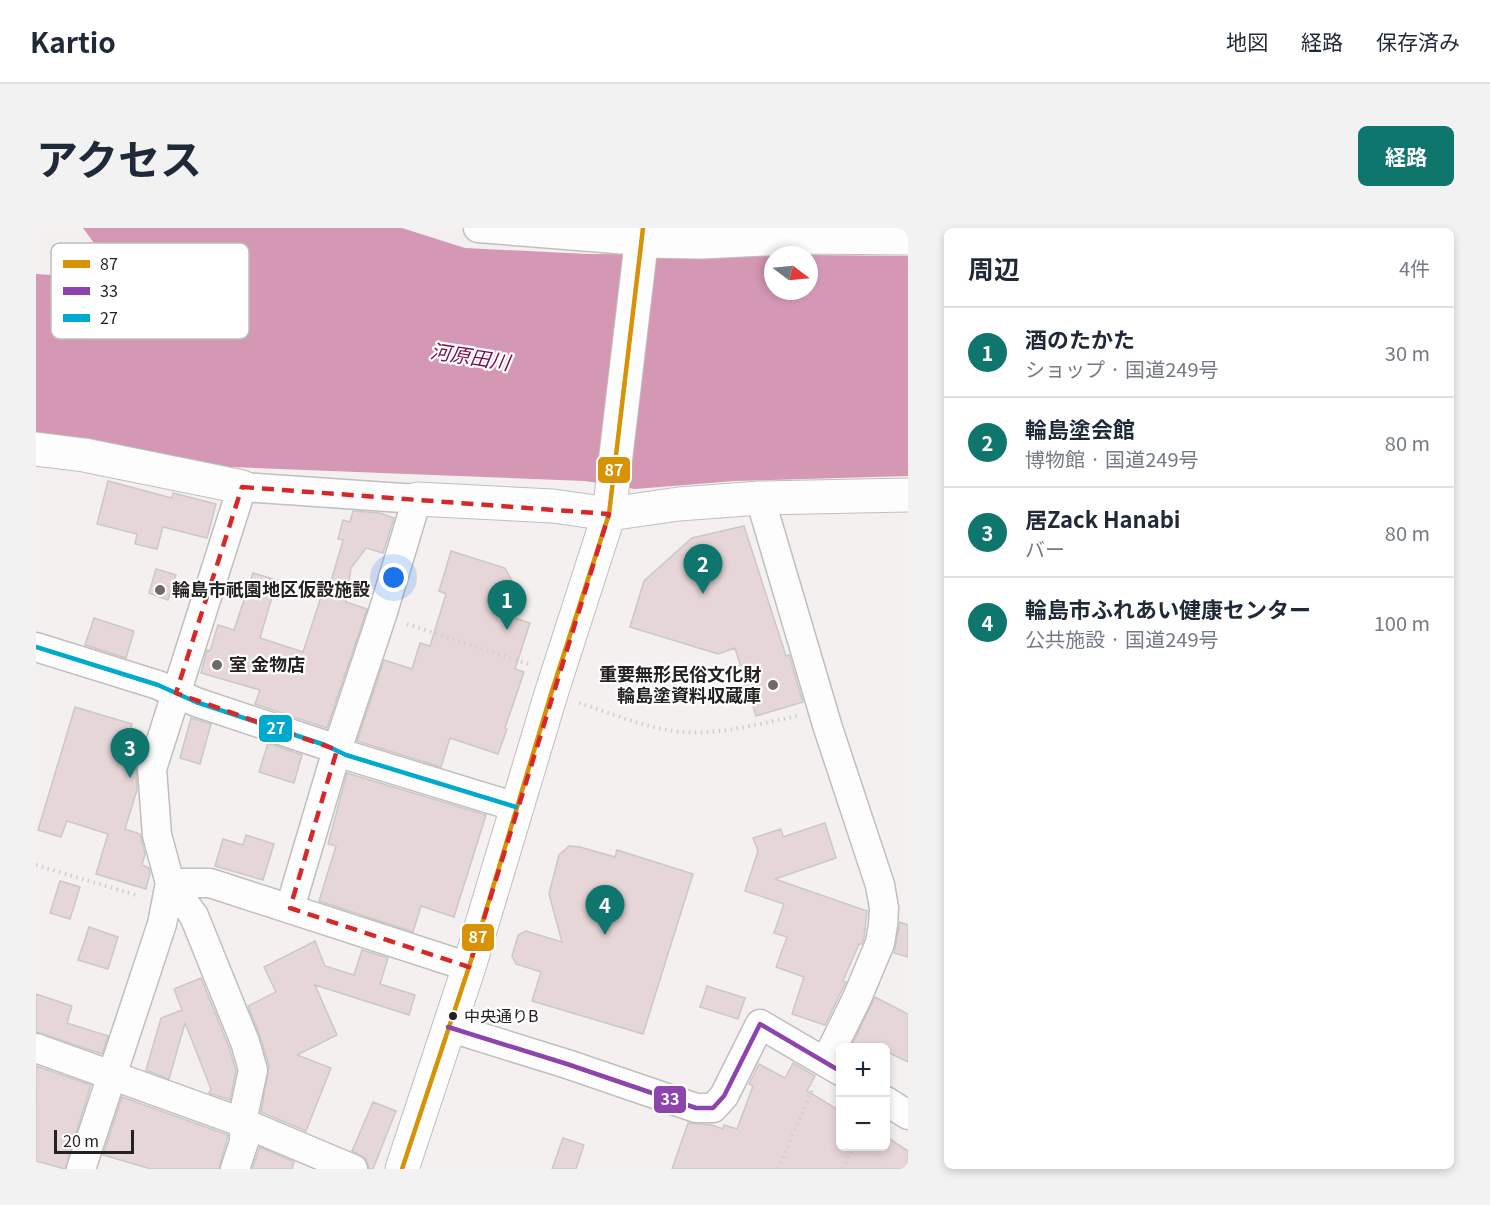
<!DOCTYPE html>
<html lang="ja">
<head>
<meta charset="utf-8">
<style>
  :root { --surface:#fff; --page:#f2f2f3; --text:#1f2937; --muted:#747a83; --line:#e0e1e3; --accent:#0f766e }
  body { margin:0; font-family:Georgia,"Noto Sans JP",serif; background:var(--page); color:var(--text) }
  .controls { position:absolute; right:18px; bottom:18px; display:grid; overflow:hidden; border-radius:9px; box-shadow:0 3px 9px #0003 }
  .controls button { width:54px; height:54px; display:grid; place-items:center; padding:0; border:0; border-bottom:2px solid var(--line); background:var(--surface); color:var(--text); font:30px sans-serif }
  .compass { position:absolute; left:728px; top:18px; width:54px; height:54px; border-radius:50%; background:var(--surface); box-shadow:0 3px 9px #0003; rotate:106deg }
  .scale { position:absolute; left:18px; bottom:15px; width:80px; box-sizing:border-box; padding-left:6px; border:3px solid #242221; border-top:0; font-size:16px; line-height:21px; white-space:nowrap; color:#242221; -webkit-text-stroke:4px #fff; paint-order:stroke }
  .you { position:absolute; left:358px; top:350px; width:21px; height:21px; margin:-15px; border:4px solid #fff; border-radius:50%; background:#1a73e8; box-shadow:0 0 0 9px #1a73e833 }
  .badge { display:grid; place-items:center; width:39px; height:39px; border-radius:50%; background:var(--accent); color:#fff; font-size:20px; font-weight:700 }
  .pin { position:absolute; translate:-50% -50px; filter:drop-shadow(0 2px 3px #0008) }
  .pin::after { content:''; position:absolute; top:32px; width:21px; height:18px; background:inherit; clip-path:polygon(0 0,100% 0,50% 100%) }
  .list { margin:0; padding:0; list-style:none }
  h2 { display:flex; justify-content:space-between; align-items:center; height:78px; margin:0; padding:0 24px; font-size:26px }
  h2 small { font-size:20px; font-weight:400; color:var(--muted) }
  .list li { display:grid; grid-template-columns:39px 1fr auto; gap:18px; align-items:center; box-sizing:border-box; height:90px; padding:0 24px; border-top:2px solid var(--line) }
  .list b { display:block; font-size:22px; white-space:nowrap }
  .list p { margin:0; font-size:20px; white-space:nowrap; color:var(--muted) }
  .list em { font-size:20px; font-style:normal; color:var(--muted) }
  .map { position:relative; flex:none; width:872px; height:941px; overflow:hidden; border-radius:9px }
  header { display:flex; align-items:center; gap:36px; box-sizing:border-box; height:84px; padding:0 30px; background:var(--surface); border-bottom:2px solid var(--line) }
  header strong { font-size:28px }
  nav { display:flex; gap:33px; margin-inline-start:auto; font-size:21px }
  .intro { display:flex; align-items:center; justify-content:space-between; box-sizing:border-box; height:144px; padding:0 36px }
  h1 { margin:0; font-size:42px }
  .button { padding:15px 27px; border-radius:9px; background:var(--accent); color:#fff; font-size:21px; font-weight:700 }
  main { display:flex; gap:36px; padding:0 36px }
  aside { flex:1; background:var(--surface); border-radius:9px; box-shadow:0 3px 9px #0003 }
  .map>svg:first-child { display:block }
</style>
</head>
<body>
<header>
<strong>Kartio</strong>
<nav><a>地図</a><a>経路</a><a>保存済み</a></nav>
</header>
<div class="intro"><h1>アクセス</h1><a class="button">経路</a></div>
<main>
<div class="map">
<svg width="872" height="941" viewBox="0 0 872 941">
  <rect width="100%" height="100%" fill="#f4f0f0"/>
  <path fill="#d498b4" d="M 47,0 L 366,0 L 429,20 L 552,26 L 752,27 L 737,27 L 737,63 L 773,63 L 773,27 L 872,28 L 872,248 L 699,253 L 599,261 L 549,253 L 170,238 L 0,206 L 0,46 L 62,50 L 58,15 Z"/>
  <path fill="#e7d6d8" stroke="#cbc8c8" stroke-width="1.5" d="M 72,253 L 136,270 L 137,265 L 180,276 L 171,310 L 127,299 L 121,321 L 99,316 L 101,306 L 61,296 Z
    M 317,283 L 344,285 L 358,290 L 347,325 L 330,320 L 315,340 L 310,374 L 331,381 L 291,500 L 219,476 L 224,462 L 165,445 L 171,422 L 174,423 L 182,397 L 198,402 L 217,345 L 241,352 L 224,410 L 267,424 L 286,366 L 289,367 L 296,350 L 307,312 L 302,311 L 307,292 L 314,294 Z
    M 708,298 L 750,428 L 753,427 L 767,474 L 720,488 L 699,420 L 682,426 L 594,399 L 608,353 L 656,310 Z
    M 415,323 L 469,340 L 480,361 L 472,388 L 494,395 L 479,441 L 488,444 L 469,500 L 471,501 L 462,526 L 414,510 L 405,539 L 321,513 L 348,432 L 376,441 L 384,415 L 394,418 L 410,366 L 403,363 Z
    M 120,341 L 140,347 L 132,372 L 113,365 Z
    M 58,390 L 98,403 L 90,430 L 49,417 Z
    M 39,479 L 96,496 L 84,535 L 100,540 L 101,562 L 89,601 L 104,606 L 109,626 L 106,637 L 113,640 L 114,646 L 110,661 L 60,646 L 72,606 L 31,593 L 25,609 L 2,602 Z
    M 155,490 L 175,496 L 164,536 L 144,530 Z
    M 232,515 L 266,527 L 258,555 L 223,544 Z
    M 311,545 L 450,587 L 418,689 L 385,678 L 377,704 L 283,673 L 300,618 L 292,616 Z
    M 789,595 L 800,630 L 739,651 L 831,683 L 828,710 L 826,716 L 823,716 L 807,753 L 810,754 L 789,797 L 756,786 L 768,749 L 740,739 L 751,709 L 738,705 L 748,676 L 709,663 L 722,623 L 717,610 L 745,601 L 747,609 Z
    M 210,607 L 238,616 L 227,652 L 179,638 L 187,611 L 207,617 Z
    M 533,618 L 544,619 L 579,629 L 581,622 L 657,646 L 607,806 L 496,773 L 505,744 L 480,736 L 476,728 L 482,707 L 490,703 L 526,714 L 513,666 L 523,627 Z
    M 24,653 L 44,659 L 34,691 L 14,685 Z
    M 864,694 L 872,697 L 872,729 L 858,725 Z
    M 53,699 L 82,709 L 72,741 L 42,732 Z
    M 279,713 L 289,738 L 318,747 L 326,722 L 352,730 L 344,756 L 379,767 L 373,787 L 279,757 L 301,807 L 261,827 L 295,840 L 270,903 L 225,884 L 233,838 L 224,808 L 212,778 L 240,764 L 228,739 Z
    M 165,750 L 193,819 L 200,843 L 194,872 L 173,865 L 175,861 L 149,795 L 133,851 L 110,842 L 125,790 L 146,782 L 138,761 Z
    M 671,758 L 709,770 L 702,791 L 664,779 Z
    M 0,766 L 36,778 L 31,795 L 72,808 L 66,826 L 0,804 Z
    M 839,769 L 872,786 L 872,834 L 849,823 L 849,819 L 815,819 Z
    M 757,835 L 779,848 L 771,863 L 804,883 L 804,918 L 849,918 L 849,908 L 872,923 L 872,941 L 636,941 L 652,895 L 676,897 L 687,901 L 688,897 L 701,901 L 717,858 L 713,856 L 723,836 L 749,850 Z
    M 0,838 L 55,857 L 29,941 L 0,933 Z
    M 86,869 L 192,907 L 183,941 L 115,941 L 67,927 Z
    M 337,874 L 360,883 L 337,941 L 333,941 L 330,931 L 316,923 Z
    M 527,910 L 548,917 L 540,941 L 516,941 Z
    M 224,919 L 258,934 L 256,941 L 216,941 Z"/>
  <g fill="none" stroke-linecap="round" stroke-linejoin="round">
    <g stroke="#c1bebe" stroke-width="31">
      <path id="minor" d="M 442,0 L 605,13
        M 724,270 L 792,500 L 844,657 L 848,680 L 847,697 L 844,715 L 821,770 L 790,833
        M 0,419 L 122,457 L 160,474 L 289,517 L 310,527 L 480,579
        M 134,655 L 174,655 L 433,739
        M 412,799 L 531,836 L 660,880 L 677,880 L 688,868 L 724,796 L 804,843
        M 0,820 L 208,895 L 317,941
        M 850,873 L 872,887
        M 45,941 L 126,696 L 134,655
        M 199,941 L 208,914 L 208,884 L 217,842 L 209,814 L 158,688 L 134,655 L 121,607 L 116,541 L 206,259 L 381,271 L 346,387 L 301,522 L 254,680"/>
    </g>
    <g stroke="#c1bebe" stroke-width="35">
      <path id="tertiary" d="M 605,13 L 666,14 L 770,9 L 872,10
        M 0,221 L 48,227 L 206,259
        M 381,271 L 517,278 L 573,286 L 643,276 L 724,270 L 872,267"/>
    </g>
    <g stroke="#c1bebe" stroke-width="35">
      <path id="trunk" d="M 366,941 L 433,739 L 515,466 L 573,286 L 607,0"/>
    </g>
    <path stroke="#d0cfcf" stroke-width="4" stroke-dasharray="1.5 4.5" stroke-linecap="butt" d="M 371,396 L 495,437
      M 543,475 C 574,485 605,498 637,503 C 677,509 722,496 761,488
      M 0,637 L 103,668
      M 742,941 L 778,858
      M 807,941 L 818,918"/>
    <use href="#minor" stroke="#fdfdfd" stroke-width="28"/>
    <use href="#tertiary" stroke="#fdfdfd" stroke-width="33"/>
    <use href="#trunk" stroke="#fdfdfd" stroke-width="33"/>
    <g stroke="#fff" stroke-width="9">
      <path id="bus-1" d="M 366,941 L 433,739 L 515,466 L 573,286 L 607,0"/>
    </g>
    <g stroke="#fff" stroke-width="9">
      <path id="bus-2" d="M 412,799 L 531,836 L 660,880 L 677,880 L 688,868 L 724,796 L 804,843"/>
    </g>
    <g stroke="#fff" stroke-width="9">
      <path id="bus-3" d="M 0,419 L 122,457 L 160,474 L 289,517 L 310,527 L 480,579"/>
    </g>
    <use href="#bus-1" stroke="#d79205" stroke-width="4.5"/>
    <use href="#bus-2" stroke="#8e44ad" stroke-width="4.5"/>
    <use href="#bus-3" stroke="#00a9ce" stroke-width="4.5"/>
  </g>
  <path fill="none" stroke="#d62828" stroke-width="4.5" stroke-dasharray="12 8" stroke-linejoin="round" d="M 206,259 L 573,286 L 433,739 L 254,680 L 301,522 L 140,465 Z"/>
  <g fill="#6d6a69" stroke="#fff" stroke-width="2">
    <circle cx="124" cy="362" r="6"/>
    <circle cx="181" cy="437" r="6"/>
    <circle cx="737" cy="457" r="6"/>
  </g>
  <circle fill="#242221" stroke="#fff" stroke-width="2" cx="417" cy="788" r="5"/>
  <g text-anchor="middle" stroke-width="4.5" stroke-linejoin="round" paint-order="stroke">
    <g font-size="16" fill="#242221" stroke="#fff" text-anchor="start">
      <text x="428" y="794">中央通りB</text>
    </g>
    <g font-size="18" font-weight="bold" fill="#242221" stroke="#fff" text-anchor="start">
      <text x="136" y="368">輪島市祇園地区仮設施設</text>
      <text x="193" y="443">室 金物店</text>
      <text x="725" y="453" text-anchor="end">重要無形民俗文化財<tspan x="725" dy="21">輪島塗資料収蔵庫</tspan></text>
    </g>
    <g font-size="20" font-style="italic" fill="#790f4e" stroke="#fff">
      <text transform="translate(434 129) rotate(9)" y="7">河原田川</text>
    </g>
  </g>
  <rect x="15" y="15" width="198" height="96" rx="9" fill="#fff" stroke="#bdbdbc" stroke-width="1.5"/>
  <rect x="27" y="32" width="27" height="8" fill="#d79205"/>
  <rect x="27" y="59" width="27" height="8" fill="#8e44ad"/>
  <rect x="27" y="86" width="27" height="8" fill="#00a9ce"/>
  <g font-size="16" fill="#242221">
    <text x="64" y="42">87</text>
    <text x="64" y="69">33</text>
    <text x="64" y="96">27</text>
  </g>
  <g stroke="#fff" stroke-width="2">
    <rect x="561" y="228" width="34" height="28" rx="6" fill="#d79205"/>
    <rect x="222" y="486" width="35" height="29" rx="6" fill="#00a9ce"/>
    <rect x="425" y="695" width="34" height="29" rx="6" fill="#d79205"/>
    <rect x="617" y="857" width="34" height="29" rx="6" fill="#8e44ad"/>
  </g>
  <g font-size="16" text-anchor="middle" font-weight="bold" fill="#fff">
    <text x="578" y="248">87</text>
    <text x="240" y="506">27</text>
    <text x="442" y="715">87</text>
    <text x="634" y="877">33</text>
  </g>
</svg>
<div class="controls">
<button>+</button>
<button>−</button>
</div>
<svg class="compass" viewBox="-18 -18 36 36"><path d="M0-13l5 13h-10z" fill="#e53935"/><path d="M0 13l5-13h-10z" fill="#747a83"/></svg>
<div class="scale">20 m</div>
<div class="you"></div>
<div class="pin badge" style="left:471px;top:402px">1</div>
<div class="pin badge" style="left:667px;top:366px">2</div>
<div class="pin badge" style="left:94px;top:550px">3</div>
<div class="pin badge" style="left:569px;top:707px">4</div>
</div>
<aside>
<h2>周辺<small>4件</small></h2>
<ul class="list">
<li><span class="badge">1</span><div><b>酒のたかた</b><p>ショップ · 国道249号</p></div><em>30 m</em></li>
<li><span class="badge">2</span><div><b>輪島塗会館</b><p>博物館 · 国道249号</p></div><em>80 m</em></li>
<li><span class="badge">3</span><div><b>居Zack Hanabi</b><p>バー</p></div><em>80 m</em></li>
<li><span class="badge">4</span><div><b>輪島市ふれあい健康センター</b><p>公共施設 · 国道249号</p></div><em>100 m</em></li>
</ul>
</aside>
</main>
</body>
</html>
